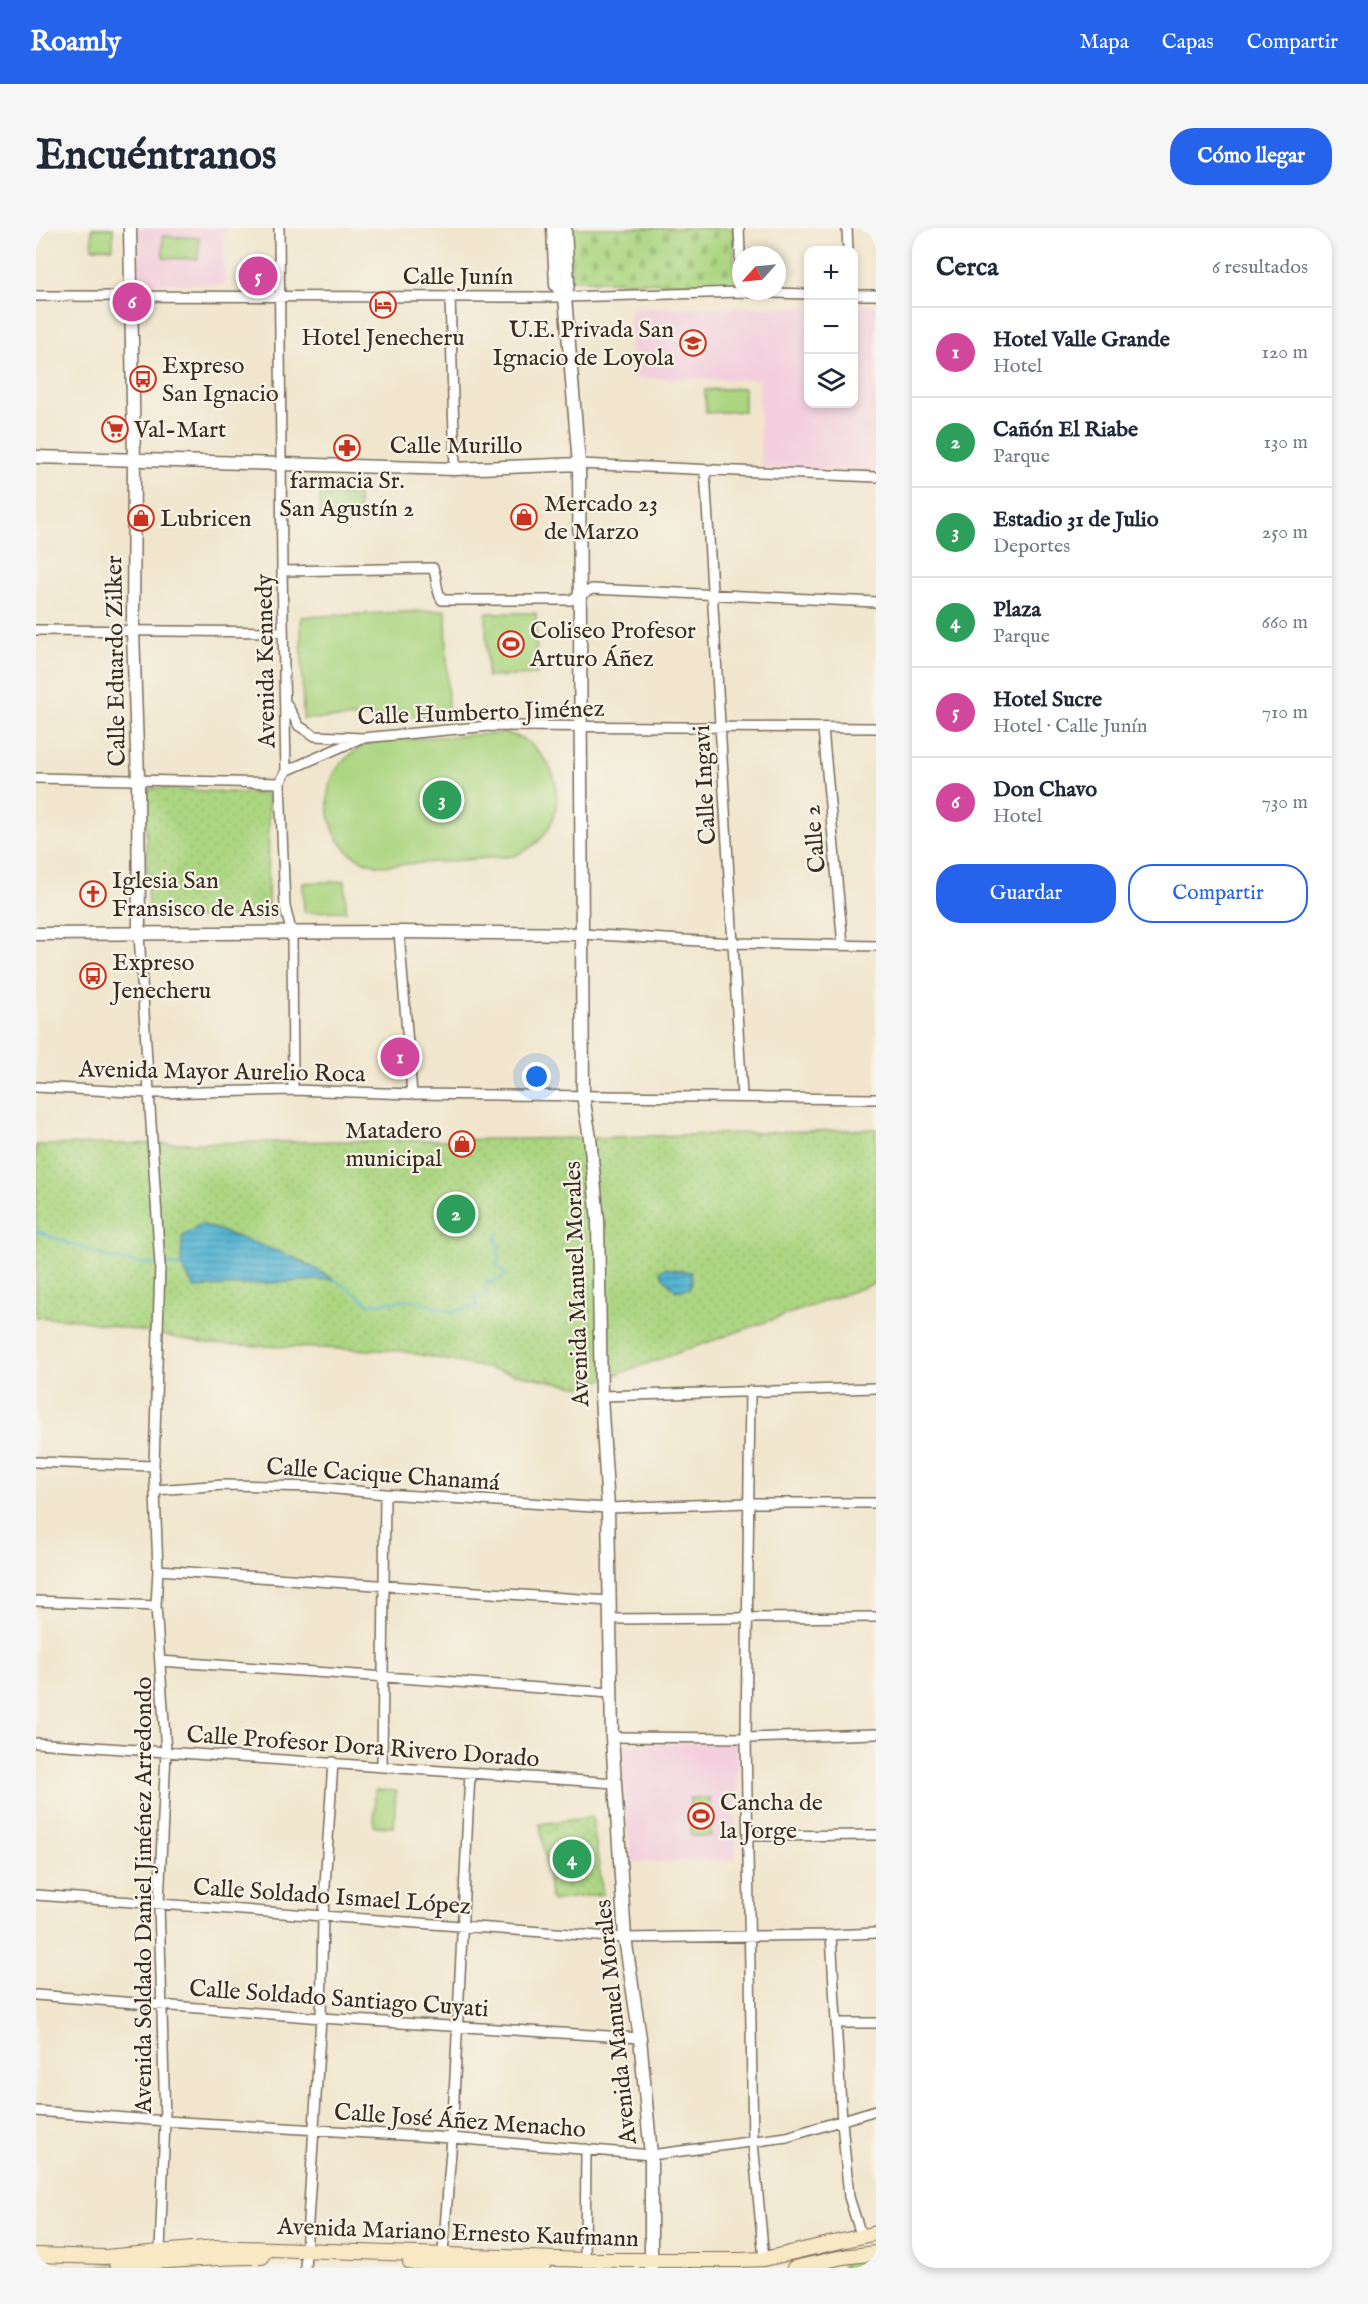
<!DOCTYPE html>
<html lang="es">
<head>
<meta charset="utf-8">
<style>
  :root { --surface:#fff; --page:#f6f6f7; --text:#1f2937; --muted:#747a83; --line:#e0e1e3; --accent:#2563eb }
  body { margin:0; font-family:"IM FELL English",serif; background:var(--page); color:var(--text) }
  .controls { position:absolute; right:18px; top:18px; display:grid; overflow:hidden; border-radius:12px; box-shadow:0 3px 9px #0003 }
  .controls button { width:54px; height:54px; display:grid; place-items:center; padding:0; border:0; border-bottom:2px solid var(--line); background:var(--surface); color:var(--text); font:30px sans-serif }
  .compass { position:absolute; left:696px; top:18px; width:54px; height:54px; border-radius:50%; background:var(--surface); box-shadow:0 3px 9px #0003; rotate:243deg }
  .you { position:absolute; left:501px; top:849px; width:21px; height:21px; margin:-15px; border:4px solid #fff; border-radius:50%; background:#1a73e8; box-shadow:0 0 0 9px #1a73e833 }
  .badge { display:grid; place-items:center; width:39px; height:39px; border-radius:50%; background:var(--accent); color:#fff; font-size:20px; font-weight:700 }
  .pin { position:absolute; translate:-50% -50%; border:3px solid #fff; box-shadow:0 2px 6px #0006 }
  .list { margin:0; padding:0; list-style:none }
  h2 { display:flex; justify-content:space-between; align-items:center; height:78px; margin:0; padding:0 24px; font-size:26px }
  h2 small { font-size:20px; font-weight:400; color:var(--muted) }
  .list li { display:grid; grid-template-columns:39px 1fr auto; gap:18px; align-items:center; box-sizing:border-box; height:90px; padding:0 24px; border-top:2px solid var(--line) }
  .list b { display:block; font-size:22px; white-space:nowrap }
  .list p { margin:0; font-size:20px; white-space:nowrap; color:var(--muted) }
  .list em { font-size:20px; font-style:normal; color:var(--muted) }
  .actions { display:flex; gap:12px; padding:18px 24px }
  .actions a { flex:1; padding:14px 0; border:2px solid var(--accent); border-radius:24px; text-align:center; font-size:21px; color:var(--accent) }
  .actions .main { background:var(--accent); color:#fff }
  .icon { flex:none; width:33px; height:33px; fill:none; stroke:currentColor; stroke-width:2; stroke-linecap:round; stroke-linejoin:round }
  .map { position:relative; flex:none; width:840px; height:2040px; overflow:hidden; border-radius:24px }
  header { display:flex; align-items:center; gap:36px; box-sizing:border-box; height:84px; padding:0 30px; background:var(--accent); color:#fff }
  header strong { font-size:28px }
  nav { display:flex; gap:33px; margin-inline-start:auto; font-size:21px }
  .intro { display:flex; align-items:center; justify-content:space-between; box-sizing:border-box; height:144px; padding:0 36px }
  h1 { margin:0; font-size:42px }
  .button { padding:15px 27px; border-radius:24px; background:var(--accent); color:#fff; font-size:21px; font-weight:700 }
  main { display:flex; gap:36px; padding:0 36px }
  aside { flex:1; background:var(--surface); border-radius:24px; box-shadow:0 3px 9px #0003 }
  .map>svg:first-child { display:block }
</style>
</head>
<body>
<header>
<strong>Roamly</strong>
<nav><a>Mapa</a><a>Capas</a><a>Compartir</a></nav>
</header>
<div class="intro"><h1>Encuéntranos</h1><a class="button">Cómo llegar</a></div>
<main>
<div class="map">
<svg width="840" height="2040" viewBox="0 0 840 2040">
  <defs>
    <pattern id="grass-tufts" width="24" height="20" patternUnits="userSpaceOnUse" patternTransform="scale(1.5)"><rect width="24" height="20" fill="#acd681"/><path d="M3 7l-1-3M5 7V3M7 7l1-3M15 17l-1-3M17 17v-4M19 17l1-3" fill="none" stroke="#95b86f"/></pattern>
    <pattern id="cemetery-stones" width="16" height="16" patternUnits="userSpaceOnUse" patternTransform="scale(1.5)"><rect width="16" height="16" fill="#acd681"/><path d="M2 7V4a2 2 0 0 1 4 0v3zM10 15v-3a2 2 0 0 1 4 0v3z" fill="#95b86f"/></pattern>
    <pattern id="park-dots" width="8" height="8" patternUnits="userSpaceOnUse" patternTransform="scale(1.5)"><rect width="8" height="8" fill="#acd681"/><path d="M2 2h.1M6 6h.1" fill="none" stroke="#95b86f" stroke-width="1.8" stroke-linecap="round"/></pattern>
    <pattern id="water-rules" width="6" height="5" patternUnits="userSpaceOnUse" patternTransform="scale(1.5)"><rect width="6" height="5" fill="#54b5d3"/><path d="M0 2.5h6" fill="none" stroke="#4793ab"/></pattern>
  </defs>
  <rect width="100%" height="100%" fill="#f7f3e8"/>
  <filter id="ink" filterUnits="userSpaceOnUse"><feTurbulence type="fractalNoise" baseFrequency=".0167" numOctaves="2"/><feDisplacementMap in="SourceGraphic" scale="12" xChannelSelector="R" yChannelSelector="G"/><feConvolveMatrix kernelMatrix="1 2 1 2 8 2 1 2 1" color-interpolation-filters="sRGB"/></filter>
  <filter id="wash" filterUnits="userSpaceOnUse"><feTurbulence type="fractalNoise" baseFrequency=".008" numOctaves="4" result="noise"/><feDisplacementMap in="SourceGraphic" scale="24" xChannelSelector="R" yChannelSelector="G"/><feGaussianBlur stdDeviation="1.35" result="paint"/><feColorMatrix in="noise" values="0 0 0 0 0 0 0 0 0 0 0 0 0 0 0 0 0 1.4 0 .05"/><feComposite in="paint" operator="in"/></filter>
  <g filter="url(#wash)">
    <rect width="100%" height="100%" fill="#f1e6cd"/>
    <path fill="#f3cfde" d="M 102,0 L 188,0 L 189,57 L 103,55 Z
      M 818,78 L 840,78 L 840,244 L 725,240 L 722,152 L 595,150 L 594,80 L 772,79 L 772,176 L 818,176 Z
      M 701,1514 L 700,1632 L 596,1634 L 581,1517 Z"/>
    <path fill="url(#grass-tufts)" stroke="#748050" stroke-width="1.5" d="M 840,2021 L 840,2040 L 806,2040 L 807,2032 Z
      M 123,2028 L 214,2031 L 223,2040 L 50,2040 Z"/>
    <path fill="url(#cemetery-stones)" stroke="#748050" stroke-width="1.5" d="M 534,0 L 697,0 L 699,57 L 535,52 Z"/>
    <path fill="url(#park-dots)" stroke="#748050" stroke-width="1.5" d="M 115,560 L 230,566 L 233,570 L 232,688 L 228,691 L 114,688 L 112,685 L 109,565 Z
      M 840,901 L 840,1055 L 545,1159 L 365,1123 L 173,1116 L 38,1091 L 0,1089 L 0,917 L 554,910 Z
      M 556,1589 L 567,1666 L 515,1673 L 504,1596 Z"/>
    <path fill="#acd681" stroke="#748050" stroke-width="1.5" d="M 56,0 L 77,0 L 77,20 L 56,20 Z
      M 127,8 L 163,10 L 162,31 L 127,30 Z
      M 708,160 L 708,183 L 670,185 L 669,162 Z
      M 284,267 L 322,267 L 323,292 L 284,293 Z
      M 410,382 L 412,487 L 267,491 L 265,389 Z
      M 450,385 L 500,385 L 501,447 L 451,449 Z
      M 470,505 C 475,507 482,508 487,511 C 496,515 504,525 510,533 C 528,559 523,600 495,619 C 490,623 484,625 479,628 L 346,638 C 332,635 319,631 309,620 C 290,599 285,561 303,538 C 312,526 324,520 336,513 Z
      M 309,653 L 310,683 L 268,684 L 267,655 Z
      M 339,1562 L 360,1563 L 358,1599 L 338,1598 Z
      M 654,1570 L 674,1570 L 675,1608 L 655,1608 Z"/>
    <path fill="url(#water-rules)" stroke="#487078" stroke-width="1.5" d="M 165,996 L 255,1028 L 298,1051 L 159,1060 L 145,1038 L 146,1009 Z
      M 629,1040 L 655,1044 L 656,1052 L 654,1060 L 640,1063 L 627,1049 L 624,1043 Z"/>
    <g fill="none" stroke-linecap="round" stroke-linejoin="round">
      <path stroke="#54b5d3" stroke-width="2" d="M 0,1003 L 76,1031 L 121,1037
        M 127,1037 L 145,1038
        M 298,1051 L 334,1076 L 375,1072 L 417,1084 L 441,1078 L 439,1069 L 447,1069 L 450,1065 L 450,1054 L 455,1055 L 468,1048 L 468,1044 L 462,1039 L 463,1017 L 460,1014 L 462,1004"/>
    </g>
  </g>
  <g filter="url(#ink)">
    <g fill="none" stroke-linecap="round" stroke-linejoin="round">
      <g stroke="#7b6c5b" stroke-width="12">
        <path id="minor" d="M 243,0 L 246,343 L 250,543 L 244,555 L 249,679 L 256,706 L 257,862
          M 703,0 L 705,51
          M 811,0 L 812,22
          M 818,67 L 840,67
          M 0,68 L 529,69 L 705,64 L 772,66
          M 414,68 L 419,241
          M 543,236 L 840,249
          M 669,243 L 706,868
          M 246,343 L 397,340 C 402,351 399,362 406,372 L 535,372 L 556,361 L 840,374
          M 0,402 L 247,404
          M 250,475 L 263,498 L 279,508 L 327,510 L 453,498 L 840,500
          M 787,501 L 807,717
          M 250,543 L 323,511
          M 0,550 L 244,555
          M 363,704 L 376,866
          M 103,706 L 124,1037 L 118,1238 L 122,1342 L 120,1378 L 130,1524 L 123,1675 L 129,1893 L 124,2023
          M 546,706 L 697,715 L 840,718
          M 0,859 L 114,865 L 257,862 L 376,866 L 840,871
          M 714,1163 L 710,1510 L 717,1914 L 728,2031
          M 565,1168 L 840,1160
          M 0,1234 L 118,1238
          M 119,1262 L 188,1257 L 281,1259 L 349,1266 L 572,1280 L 712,1275 L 840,1275
          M 122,1342 L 573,1373
          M 0,1373 L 120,1378
          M 574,1391 L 840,1389
          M 124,1433 L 575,1465
          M 576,1509 L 710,1510 L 840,1506
          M 0,1515 L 579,1555
          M 346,1537 L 349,1266
          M 712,1608 L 840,1607
          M 0,1667 L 589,1710 L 795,1707 L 840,1705
          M 795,1707 L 806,1894 L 813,1969 L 826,2010
          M 0,1767 L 285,1790 L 604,1810
          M 800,1795 L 840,1795
          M 0,1883 L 129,1893 L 416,1910 L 615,1927 L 751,1909 L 840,1882
          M 407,2025 L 416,1910 L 434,1545
          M 549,2032 L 550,1921
          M 269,2040 L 285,1790 L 287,1688 L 297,1534"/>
      </g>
      <g stroke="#7b6c5b" stroke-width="15">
        <path id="tertiary" d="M 94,0 L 98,231 L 97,403 L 102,551 L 103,706
          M 517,0 L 520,57 L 529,69
          M 529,0 L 532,56 L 529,69 L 543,236 L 547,868 L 554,910 L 562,993 L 565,1168 L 572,1280 L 576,1509 L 589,1710 L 604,1810 L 615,1927 L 615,2040
          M 0,229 L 419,241 L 543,236
          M 0,706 L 363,704 L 546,706"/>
      </g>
      <g stroke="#7b6c5b" stroke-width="16">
        <path id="secondary" d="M 0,2027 L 69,2029 L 179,2019 L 549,2032 L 704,2032 L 728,2031 L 840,2005
          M 374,2034 L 507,2039
          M 80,2035 C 129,2035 177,2028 226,2029
          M 758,2040 L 807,2029 L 840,2025"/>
      </g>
      <use href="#minor" stroke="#fff" stroke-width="9"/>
      <use href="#tertiary" stroke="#fff" stroke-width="12"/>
      <use href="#secondary" stroke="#f8e8c3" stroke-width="14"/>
    </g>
  </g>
  <defs>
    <g id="hotel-ring" transform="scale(1.35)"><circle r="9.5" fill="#f7f3e8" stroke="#c8321e" stroke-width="1.5"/><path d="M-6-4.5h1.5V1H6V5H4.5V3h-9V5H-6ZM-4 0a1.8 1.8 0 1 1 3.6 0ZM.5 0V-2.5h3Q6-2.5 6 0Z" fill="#c8321e"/></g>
    <g id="school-ring" transform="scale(1.35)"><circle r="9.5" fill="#f7f3e8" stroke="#c8321e" stroke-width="1.5"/><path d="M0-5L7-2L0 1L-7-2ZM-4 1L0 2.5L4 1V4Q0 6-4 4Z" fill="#c8321e"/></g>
    <g id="bus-ring" transform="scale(1.35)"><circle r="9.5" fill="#f7f3e8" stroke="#c8321e" stroke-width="1.5"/><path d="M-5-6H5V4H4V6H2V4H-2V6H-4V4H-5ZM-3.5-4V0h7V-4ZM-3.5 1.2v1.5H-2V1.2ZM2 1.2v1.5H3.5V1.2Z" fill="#c8321e"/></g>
    <g id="supermarket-ring" transform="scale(1.35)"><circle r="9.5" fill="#f7f3e8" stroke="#c8321e" stroke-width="1.5"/><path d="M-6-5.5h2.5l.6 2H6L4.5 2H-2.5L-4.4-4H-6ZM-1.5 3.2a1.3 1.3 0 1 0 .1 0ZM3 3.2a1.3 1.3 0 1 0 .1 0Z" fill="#c8321e"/></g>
    <g id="pharmacy-ring" transform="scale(1.35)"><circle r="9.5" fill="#f7f3e8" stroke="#c8321e" stroke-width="1.5"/><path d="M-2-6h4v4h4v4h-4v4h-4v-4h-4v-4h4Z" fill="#c8321e"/></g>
    <g id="shop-ring" transform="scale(1.35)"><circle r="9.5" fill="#f7f3e8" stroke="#c8321e" stroke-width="1.5"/><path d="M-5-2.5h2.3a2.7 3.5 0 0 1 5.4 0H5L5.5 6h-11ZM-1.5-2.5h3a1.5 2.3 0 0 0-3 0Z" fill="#c8321e"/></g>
    <g id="stadium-ring" transform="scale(1.35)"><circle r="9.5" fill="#f7f3e8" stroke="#c8321e" stroke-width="1.5"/><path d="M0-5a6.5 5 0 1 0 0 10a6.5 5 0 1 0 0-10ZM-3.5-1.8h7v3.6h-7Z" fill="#c8321e"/></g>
    <g id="church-ring" transform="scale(1.35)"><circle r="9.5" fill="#f7f3e8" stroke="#c8321e" stroke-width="1.5"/><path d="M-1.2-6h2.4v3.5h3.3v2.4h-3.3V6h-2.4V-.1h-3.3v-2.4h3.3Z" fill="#c8321e"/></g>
  </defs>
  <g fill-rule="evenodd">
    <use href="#hotel-ring" x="347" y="77"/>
    <use href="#school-ring" x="657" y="115"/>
    <use href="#bus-ring" x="107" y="151"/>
    <use href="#supermarket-ring" x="79" y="201"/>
    <use href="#pharmacy-ring" x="311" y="220"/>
    <use href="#shop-ring" x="488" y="289"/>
    <use href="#shop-ring" x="105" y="290"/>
    <use href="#stadium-ring" x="475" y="416"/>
    <use href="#church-ring" x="57" y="666"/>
    <use href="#bus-ring" x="57" y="748"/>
    <use href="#shop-ring" x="426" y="916"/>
    <use href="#stadium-ring" x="665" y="1588"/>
  </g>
  <g text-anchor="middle" stroke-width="4.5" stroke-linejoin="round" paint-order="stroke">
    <g font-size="24" fill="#3b2a1e" stroke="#f7f3e8">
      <text x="422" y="56">Calle Junín</text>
      <text x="420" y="225">Calle Murillo</text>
      <text transform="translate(79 433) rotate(-91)" y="8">Calle Eduardo Zilker</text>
      <text transform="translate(229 433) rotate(-91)" y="8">Avenida Kennedy</text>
      <text transform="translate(445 484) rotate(-2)" y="8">Calle Humberto Jiménez</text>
      <text transform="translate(668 557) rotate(-93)" y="8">Calle Ingavi</text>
      <text transform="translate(778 611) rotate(-95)" y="8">Calle 2</text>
      <text transform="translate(186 843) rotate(1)" y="8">Avenida Mayor Aurelio Roca</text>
      <text transform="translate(540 1056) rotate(-92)" y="8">Avenida Manuel Morales</text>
      <text transform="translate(347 1246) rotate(4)" y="8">Calle Cacique Chanamá</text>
      <text transform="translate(327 1518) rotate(4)" y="8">Calle Profesor Dora Rivero Dorado</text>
      <text transform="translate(107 1667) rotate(-90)" y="8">Avenida Soldado Daniel Jiménez Arredondo</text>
      <text transform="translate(296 1668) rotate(4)" y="8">Calle Soldado Ismael López</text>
      <text transform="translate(303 1770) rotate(4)" y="8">Calle Soldado Santiago Cuyati</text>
      <text transform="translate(579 1794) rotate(-96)" y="8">Avenida Manuel Morales</text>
      <text transform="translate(424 1892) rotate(4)" y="8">Calle José Áñez Menacho</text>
      <text transform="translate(422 2004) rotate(2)" y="8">Avenida Mariano Ernesto Kaufmann</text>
    </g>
    <g font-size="24" fill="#3b2a1e" stroke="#f7f3e8" text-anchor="start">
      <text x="638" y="109" text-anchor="end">U.E. Privada San<tspan x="638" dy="28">Ignacio de Loyola</tspan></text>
      <text x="347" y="117" text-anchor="middle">Hotel Jenecheru</text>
      <text x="126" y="145">Expreso<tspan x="126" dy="28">San Ignacio</tspan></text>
      <text x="98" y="209">Val-Mart</text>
      <text x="311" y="260" text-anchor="middle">farmacia Sr.<tspan x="311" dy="28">San Agustín 2</tspan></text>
      <text x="508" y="283">Mercado 23<tspan x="508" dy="28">de Marzo</tspan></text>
      <text x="124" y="298">Lubricen</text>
      <text x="494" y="410">Coliseo Profesor<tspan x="494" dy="28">Arturo Áñez</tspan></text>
      <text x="76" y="660">Iglesia San<tspan x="76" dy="28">Fransisco de Asis</tspan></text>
      <text x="76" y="742">Expreso<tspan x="76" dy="28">Jenecheru</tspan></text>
      <text x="406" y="910" text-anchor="end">Matadero<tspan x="406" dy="28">municipal</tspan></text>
      <text x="684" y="1582">Cancha de<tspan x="684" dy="28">la Jorge</tspan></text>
    </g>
  </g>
</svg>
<div class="controls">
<button>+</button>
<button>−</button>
<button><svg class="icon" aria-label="layers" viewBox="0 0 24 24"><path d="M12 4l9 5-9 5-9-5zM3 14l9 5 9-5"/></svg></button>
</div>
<svg class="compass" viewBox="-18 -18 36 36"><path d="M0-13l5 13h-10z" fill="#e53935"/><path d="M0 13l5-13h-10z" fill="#747a83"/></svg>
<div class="you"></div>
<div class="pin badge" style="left:364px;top:829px;background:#d1479c">1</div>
<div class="pin badge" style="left:420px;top:986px;background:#2e9e5b">2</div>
<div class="pin badge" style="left:406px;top:572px;background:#2e9e5b">3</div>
<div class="pin badge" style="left:536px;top:1631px;background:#2e9e5b">4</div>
<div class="pin badge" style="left:222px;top:48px;background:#d1479c">5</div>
<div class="pin badge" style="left:96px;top:74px;background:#d1479c">6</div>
</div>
<aside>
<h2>Cerca<small>6 resultados</small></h2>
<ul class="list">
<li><span class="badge" style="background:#d1479c">1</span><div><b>Hotel Valle Grande</b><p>Hotel</p></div><em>120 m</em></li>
<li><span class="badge" style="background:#2e9e5b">2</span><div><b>Cañón El Riabe</b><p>Parque</p></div><em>130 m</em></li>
<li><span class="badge" style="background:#2e9e5b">3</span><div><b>Estadio 31 de Julio</b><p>Deportes</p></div><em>250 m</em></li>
<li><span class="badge" style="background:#2e9e5b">4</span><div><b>Plaza</b><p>Parque</p></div><em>660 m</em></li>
<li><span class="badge" style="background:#d1479c">5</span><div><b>Hotel Sucre</b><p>Hotel · Calle Junín</p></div><em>710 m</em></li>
<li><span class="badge" style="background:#d1479c">6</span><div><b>Don Chavo</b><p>Hotel</p></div><em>730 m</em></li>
</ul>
<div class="actions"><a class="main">Guardar</a><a>Compartir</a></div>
</aside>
</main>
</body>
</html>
